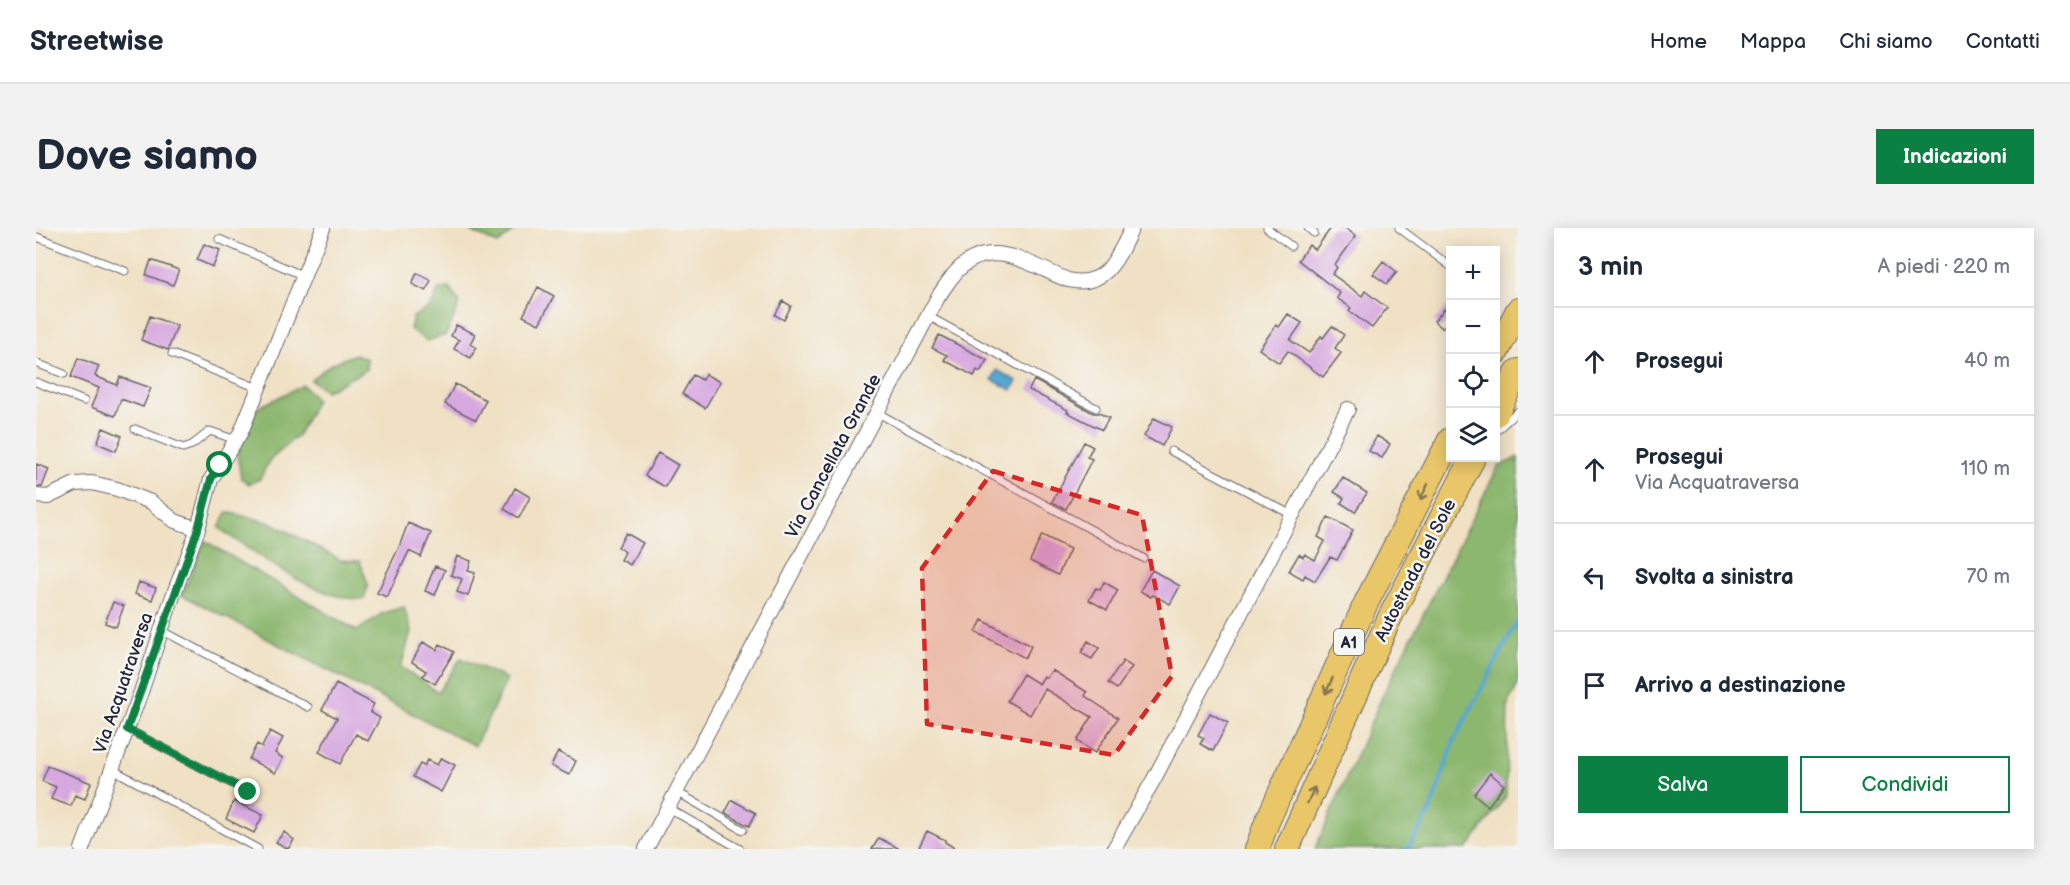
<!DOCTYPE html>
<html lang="it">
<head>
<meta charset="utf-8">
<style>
  :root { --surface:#fff; --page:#f2f2f3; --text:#1f2937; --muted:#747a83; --line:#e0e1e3; --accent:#0b8043 }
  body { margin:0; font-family:"Balsamiq Sans",sans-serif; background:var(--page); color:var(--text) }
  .controls { position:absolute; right:18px; top:18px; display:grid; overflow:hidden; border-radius:0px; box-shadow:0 3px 15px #0003 }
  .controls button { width:54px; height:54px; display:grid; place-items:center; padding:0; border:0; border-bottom:2px solid var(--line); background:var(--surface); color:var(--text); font:30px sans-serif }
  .stop { position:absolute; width:18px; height:18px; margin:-14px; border:4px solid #0b8043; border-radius:50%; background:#fff }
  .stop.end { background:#0b8043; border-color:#fff; box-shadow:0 2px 6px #0008 }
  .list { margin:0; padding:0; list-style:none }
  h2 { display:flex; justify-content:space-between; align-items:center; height:78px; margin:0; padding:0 24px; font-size:26px }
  h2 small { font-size:20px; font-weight:400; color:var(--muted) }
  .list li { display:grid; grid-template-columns:39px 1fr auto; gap:18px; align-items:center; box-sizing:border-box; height:108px; padding:0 24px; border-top:2px solid var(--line) }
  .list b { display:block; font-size:22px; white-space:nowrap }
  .list p { margin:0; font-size:20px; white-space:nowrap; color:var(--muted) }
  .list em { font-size:20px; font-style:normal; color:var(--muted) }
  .actions { display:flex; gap:12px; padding:18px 24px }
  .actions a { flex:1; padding:14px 0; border:2px solid var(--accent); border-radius:0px; text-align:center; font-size:21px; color:var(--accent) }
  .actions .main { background:var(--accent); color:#fff }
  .icon { flex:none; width:33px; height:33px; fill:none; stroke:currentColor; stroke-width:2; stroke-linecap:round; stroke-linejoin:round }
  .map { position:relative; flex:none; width:1482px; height:621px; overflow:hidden; border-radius:0px }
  header { display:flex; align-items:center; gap:36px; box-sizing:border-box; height:84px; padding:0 30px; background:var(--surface); border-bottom:2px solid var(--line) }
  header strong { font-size:28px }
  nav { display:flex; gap:33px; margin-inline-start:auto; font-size:21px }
  .intro { display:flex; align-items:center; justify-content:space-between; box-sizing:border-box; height:144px; padding:0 36px }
  h1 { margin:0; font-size:42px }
  .button { padding:15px 27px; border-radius:0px; background:var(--accent); color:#fff; font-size:21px; font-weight:700 }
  main { display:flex; gap:36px; padding:0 36px }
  aside { flex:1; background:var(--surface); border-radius:0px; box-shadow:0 3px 15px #0003 }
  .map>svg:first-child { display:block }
</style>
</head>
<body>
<header>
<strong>Streetwise</strong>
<nav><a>Home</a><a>Mappa</a><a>Chi siamo</a><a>Contatti</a></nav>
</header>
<div class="intro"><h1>Dove siamo</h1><a class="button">Indicazioni</a></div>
<main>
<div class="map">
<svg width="1482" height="621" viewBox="0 0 1482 621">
  <rect width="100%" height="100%" fill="#f6f6f2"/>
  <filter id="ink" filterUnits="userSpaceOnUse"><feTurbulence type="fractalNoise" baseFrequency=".0167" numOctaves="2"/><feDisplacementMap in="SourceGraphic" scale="12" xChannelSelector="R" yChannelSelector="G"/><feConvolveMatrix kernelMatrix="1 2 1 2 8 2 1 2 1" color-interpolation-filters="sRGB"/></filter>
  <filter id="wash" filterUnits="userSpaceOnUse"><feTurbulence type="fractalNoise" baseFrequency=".008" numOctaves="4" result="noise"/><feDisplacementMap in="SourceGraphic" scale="24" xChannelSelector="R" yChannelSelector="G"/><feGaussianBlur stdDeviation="1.35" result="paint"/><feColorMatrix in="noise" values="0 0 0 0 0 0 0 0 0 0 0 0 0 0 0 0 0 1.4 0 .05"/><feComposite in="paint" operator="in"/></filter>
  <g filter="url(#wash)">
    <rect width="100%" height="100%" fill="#f0e1c4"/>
    <path fill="#8cb76e" stroke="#576c54" stroke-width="1.5" d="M 428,0 L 482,0 L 462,16 Z
      M 414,60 L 424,75 L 410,107 L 391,113 L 374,101 L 377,89 L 394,79 L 403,61 Z
      M 319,126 L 331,131 L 330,142 L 290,163 L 275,152 L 295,136 Z
      M 267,157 L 280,172 L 262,207 L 233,233 L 224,251 L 213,256 L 205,250 L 201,226 L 221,180 Z
      M 1482,229 L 1482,457 L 1472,475 L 1470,568 L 1431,621 L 1279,621 L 1349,462 L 1462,239 Z
      M 191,284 L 236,295 L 305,332 L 324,333 L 332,357 L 328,371 C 280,373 222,327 183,300 Z
      M 169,313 L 321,403 L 347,385 L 368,379 L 375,403 L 365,439 L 402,464 L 425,430 L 471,451 L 439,518 L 146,367 Z"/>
    <path fill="#57a7d1" stroke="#3c6486" stroke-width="1.5" d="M 961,142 L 981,153 L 976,162 L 956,152 Z"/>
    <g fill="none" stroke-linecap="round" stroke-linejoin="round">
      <path stroke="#57a7d1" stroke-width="4" d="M 1371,621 L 1393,586 L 1418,513 L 1482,392"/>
    </g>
    <g id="blocks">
      <path fill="#d7a8e0" d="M 1295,0 L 1309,0 L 1320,8 L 1299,37 L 1301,40 L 1296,46 L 1326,68 L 1329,63 L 1351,80 L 1336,100 L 1313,83 L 1315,80 L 1301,70 L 1304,65 L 1262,32 L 1273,17 L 1279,22 Z
        M 168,16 L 184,22 L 177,39 L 161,32 Z
        M 115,32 L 143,42 L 137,57 L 110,47 Z
        M 1347,33 L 1361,44 L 1351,56 L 1337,46 Z
        M 381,45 L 395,52 L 390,63 L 376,56 Z
        M 502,59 L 518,68 L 503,96 L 487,88 Z
        M 747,73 L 755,78 L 748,92 L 739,87 Z
        M 1414,75 L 1414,91 L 1406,100 L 1398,93 Z
        M 1252,86 L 1266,95 L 1254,112 L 1273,125 L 1285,108 L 1287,110 L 1296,98 L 1308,107 L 1299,120 L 1305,125 L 1287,149 L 1252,123 L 1243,135 L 1223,121 L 1240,97 L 1243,99 Z
        M 114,88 L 141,98 L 132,122 L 105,112 Z
        M 420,97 L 439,106 L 434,116 L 440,119 L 435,130 L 418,121 L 423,112 L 415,108 Z
        M 903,107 L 951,132 L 944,144 L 941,142 L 938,148 L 908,132 L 911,127 L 896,120 Z
        M 42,130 L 63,138 L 59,148 L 81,157 L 84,149 L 115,160 L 107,179 L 85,171 L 79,188 L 55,179 L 63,160 L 35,149 Z
        M 669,146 L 684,154 L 669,180 L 646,166 L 657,147 L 666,152 Z
        M 998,152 L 1057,185 L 1063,185 L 1073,190 L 1066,202 L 1031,184 L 1032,182 L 993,162 Z
        M 419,156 L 450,172 L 440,192 L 409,176 Z
        M 1118,190 L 1136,199 L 1126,218 L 1108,208 Z
        M 67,200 L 86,208 L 80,223 L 61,215 Z
        M 1341,208 L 1354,216 L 1346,230 L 1333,223 Z
        M 1048,214 L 1057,219 L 1051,229 L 1056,231 L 1030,281 L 1016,274 Z
        M 622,225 L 642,237 L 629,259 L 609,248 Z
        M 0,236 L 13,241 L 6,259 L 0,259 Z
        M 1307,250 L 1331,265 L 1319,284 L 1305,275 L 1308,270 L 1298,264 Z
        M 479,260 L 494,269 L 483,290 L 468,281 Z
        M 1292,289 L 1317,302 L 1301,332 L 1294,329 L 1279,353 L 1269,347 L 1267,351 L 1253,343 L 1263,326 L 1267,329 L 1269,326 L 1279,332 L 1289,313 L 1282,309 Z
        M 372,295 L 395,305 L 385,329 L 373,323 L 351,369 L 341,365 L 363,319 Z
        M 590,305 L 607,315 L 594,337 L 585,332 L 589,324 L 582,319 Z
        M 1006,307 L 1034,321 L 1022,347 L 994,333 Z
        M 421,328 L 435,333 L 432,343 L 439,345 L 432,368 L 421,364 L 426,351 L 415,347 Z
        M 399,338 L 409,342 L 399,367 L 389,363 Z
        M 1116,342 L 1144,358 L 1134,376 L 1117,367 L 1115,369 L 1104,363 Z
        M 103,354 L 120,360 L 116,372 L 99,366 Z
        M 1068,354 L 1082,362 L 1071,382 L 1053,372 L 1060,360 L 1064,362 Z
        M 77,374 L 88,378 L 80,399 L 69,395 Z
        M 946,392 L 995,418 L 989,430 L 940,404 Z
        M 1052,413 L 1063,420 L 1056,431 L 1045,425 Z
        M 387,414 L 401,422 L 404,416 L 418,424 L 399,456 L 387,448 L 390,443 L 376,434 Z
        M 1087,433 L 1096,439 L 1081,461 L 1072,455 Z
        M 1016,442 L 1051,464 L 1049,468 L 1082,490 L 1059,525 L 1041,513 L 1056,489 L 1009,461 L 994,487 L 971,473 L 987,446 L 1003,456 L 1008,448 L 1011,450 Z
        M 300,456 L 338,476 L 334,484 L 344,490 L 332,513 L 320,506 L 304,536 L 283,524 L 301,490 L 286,482 Z
        M 1174,485 L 1192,495 L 1177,523 L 1164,516 L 1168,510 L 1162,507 Z
        M 234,503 L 247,510 L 239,525 L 247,530 L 239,545 L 213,531 L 221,516 L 226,519 Z
        M 522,524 L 540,533 L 533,547 L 515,538 Z
        M 405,530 L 419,537 L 405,564 L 377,549 L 384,536 L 388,538 L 391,532 L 401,537 Z
        M 12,538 L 55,555 L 49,571 L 39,567 L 35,578 L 15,571 L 20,559 L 6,553 Z
        M 1454,545 L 1468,557 L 1452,578 L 1438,566 Z
        M 696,572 L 720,585 L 713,598 L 689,585 Z
        M 198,573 L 227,587 L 218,605 L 190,591 Z
        M 891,603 L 909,612 L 909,614 L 920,621 L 882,621 Z
        M 248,604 L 258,612 L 252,621 L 240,614 Z
        M 843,610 L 864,621 L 836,621 Z"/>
    </g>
  </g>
  <g filter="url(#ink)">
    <use href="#blocks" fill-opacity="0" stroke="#6a656b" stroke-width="1.5"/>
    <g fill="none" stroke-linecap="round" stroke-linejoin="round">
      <g stroke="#6a656b" stroke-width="9">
        <path id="lane" d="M 1231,0 L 1255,18
          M 1272,0 L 1278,5
          M 1363,0 L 1414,38
          M 1,9 L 89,43
          M 183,11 L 268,48
          M 892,88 L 1060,180
          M 136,126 L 222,160
          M 0,135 L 28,146
          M 0,154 L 48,173
          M 840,184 L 1107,330
          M 99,201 L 147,220 L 156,217 L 174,203 L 200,212
          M 1460,203 L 1482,183
          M 1135,223 L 1256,287
          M 125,402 L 272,479
          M 91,501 L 212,564
          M 76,541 L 222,621
          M 641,564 L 707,602
          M 632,580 L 704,621"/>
      </g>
      <g stroke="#6a656b" stroke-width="16">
        <path id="street" d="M 0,268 L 12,269 L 39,256 L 56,255 L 81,261 L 115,274 L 139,293 L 162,301 L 175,251 L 205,204 L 287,0
          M 46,621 L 105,464 L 133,379 L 162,301
          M 610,621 L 902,69 C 909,59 915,48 925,39 C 959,9 998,39 1032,52 C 1071,61 1082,28 1096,0
          M 1078,621 L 1118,551 L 1312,181"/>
      </g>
      <g stroke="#6a656b" stroke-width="26">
        <path id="highway" d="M 1460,125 L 1482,82
          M 1460,186 L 1482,143
          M 1221,621 L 1231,594 L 1330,375 L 1414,212
          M 1251,621 L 1354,389 L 1437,230"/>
      </g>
      <use href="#lane" stroke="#fff" stroke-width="7"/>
      <use href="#street" stroke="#fff" stroke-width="14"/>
      <use href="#highway" stroke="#e9c769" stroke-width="24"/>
    </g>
    <defs><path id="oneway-shaft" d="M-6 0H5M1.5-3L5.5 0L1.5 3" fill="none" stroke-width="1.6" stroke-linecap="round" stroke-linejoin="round" transform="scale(1.5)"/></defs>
    <g stroke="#867452">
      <use href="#oneway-shaft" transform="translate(1388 264) rotate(117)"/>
      <use href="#oneway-shaft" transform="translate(1293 458) rotate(114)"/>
      <use href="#oneway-shaft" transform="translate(1275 567) rotate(-66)"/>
    </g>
  </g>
  <g fill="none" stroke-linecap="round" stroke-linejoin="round" filter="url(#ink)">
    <path stroke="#0b8043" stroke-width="8" d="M 184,237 L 175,251 L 162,301 L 91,501 L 212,564"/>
  </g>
  <path fill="#d62828" fill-opacity="0.2" stroke="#d62828" stroke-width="4.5" stroke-dasharray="12 8" stroke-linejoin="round" d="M 957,243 L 1106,287 L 1136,448 L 1078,527 L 891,496 L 886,340 Z"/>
  <g text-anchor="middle" stroke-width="5" stroke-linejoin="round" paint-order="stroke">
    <rect fill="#f6f6f2" stroke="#626272" stroke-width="1.5" x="1298" y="401" width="30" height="26" rx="4.5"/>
    <g font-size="16" font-weight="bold" fill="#22223b">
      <text x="1313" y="420">A1</text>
    </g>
    <g font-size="18" fill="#22223b" stroke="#f6f6f2">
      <text transform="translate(797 228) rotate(-62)" y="6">Via Cancellata Grande</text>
      <text transform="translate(1379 342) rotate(-63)" y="6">Autostrada del Sole</text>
      <text transform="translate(87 455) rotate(-71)" y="6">Via Acquatraversa</text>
    </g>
  </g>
</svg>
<div class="controls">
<button>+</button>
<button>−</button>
<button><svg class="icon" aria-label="locate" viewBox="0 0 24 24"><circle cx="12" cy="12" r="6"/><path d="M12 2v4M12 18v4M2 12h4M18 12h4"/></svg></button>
<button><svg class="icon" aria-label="layers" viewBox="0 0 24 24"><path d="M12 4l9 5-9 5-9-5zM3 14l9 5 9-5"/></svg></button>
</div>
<div class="stop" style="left:184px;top:237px"></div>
<div class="stop end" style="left:212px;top:564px"></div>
</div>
<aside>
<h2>3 min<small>A piedi · 220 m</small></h2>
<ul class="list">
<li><svg class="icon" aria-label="ahead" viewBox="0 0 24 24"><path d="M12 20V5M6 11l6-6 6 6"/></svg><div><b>Prosegui</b></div><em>40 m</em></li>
<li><svg class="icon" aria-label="ahead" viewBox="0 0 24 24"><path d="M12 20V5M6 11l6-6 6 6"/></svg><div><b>Prosegui</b><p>Via Acquatraversa</p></div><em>110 m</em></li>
<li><svg class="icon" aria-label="left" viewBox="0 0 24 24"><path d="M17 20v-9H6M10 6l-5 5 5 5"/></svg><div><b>Svolta a sinistra</b></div><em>70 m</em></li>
<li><svg class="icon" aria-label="arrive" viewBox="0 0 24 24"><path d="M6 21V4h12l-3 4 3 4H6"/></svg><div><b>Arrivo a destinazione</b></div></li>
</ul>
<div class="actions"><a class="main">Salva</a><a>Condividi</a></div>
</aside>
</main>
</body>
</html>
